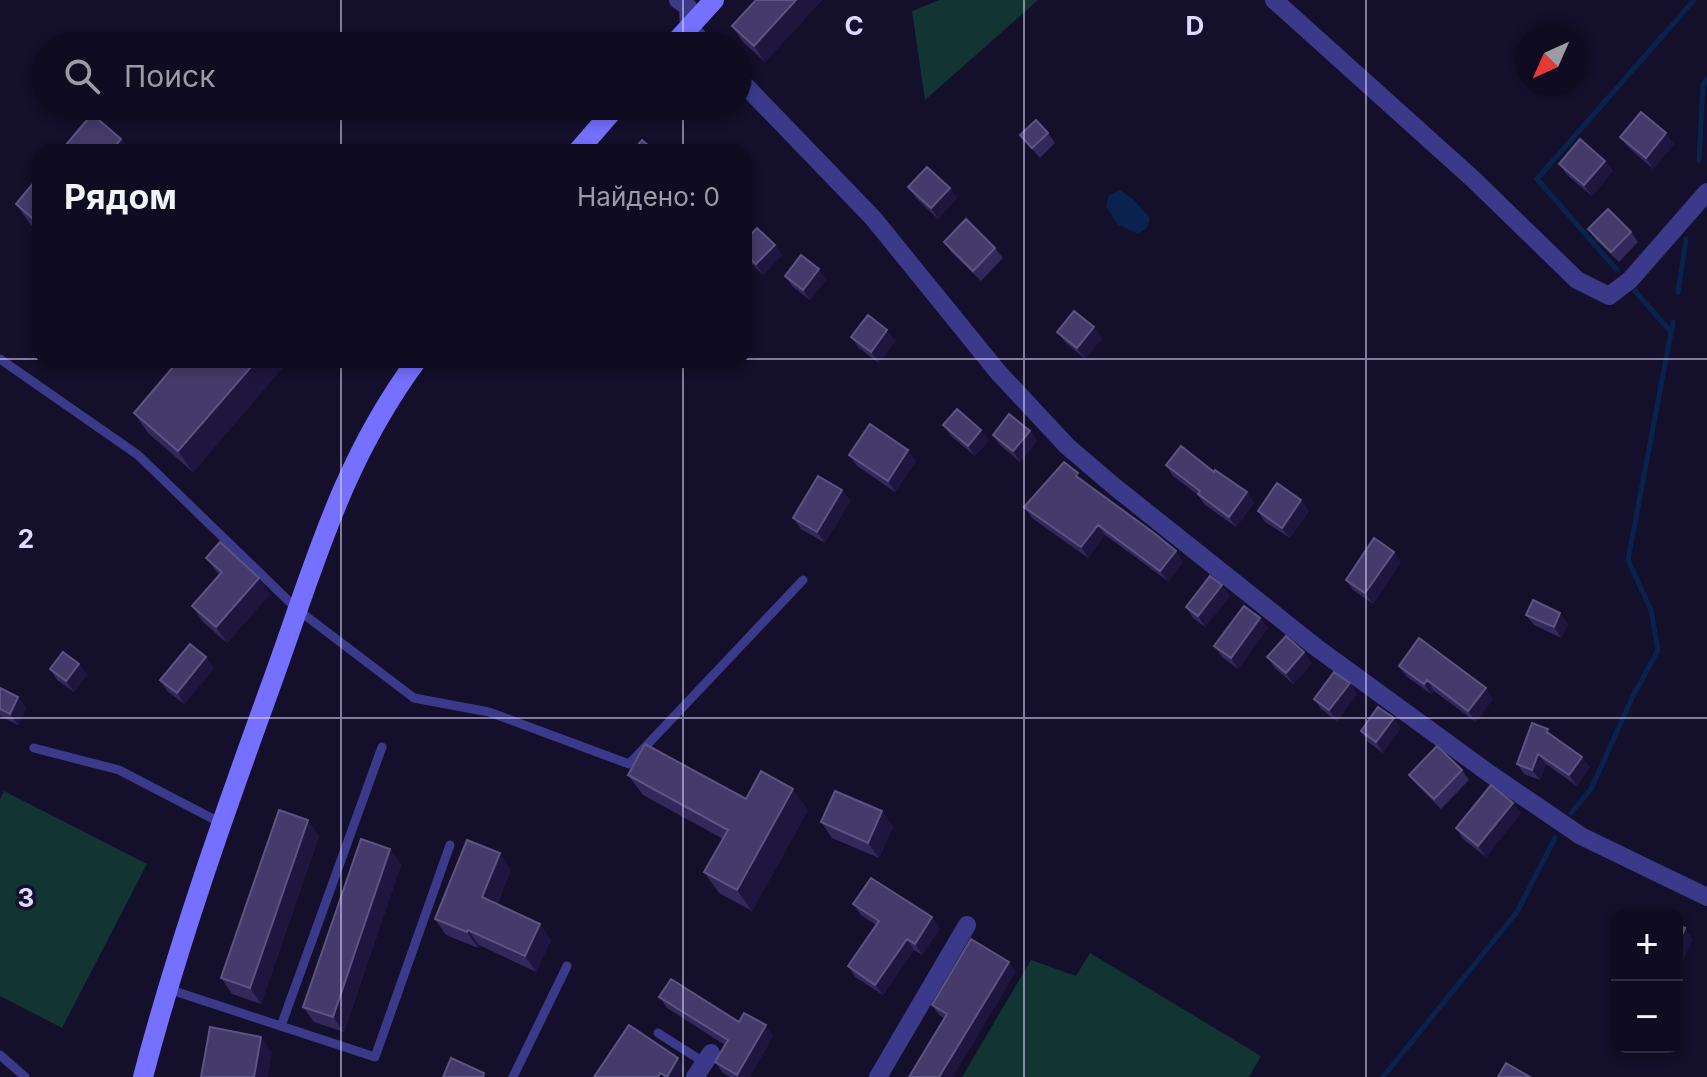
<!DOCTYPE html>
<html lang="ru">
<head>
<meta charset="utf-8">
<style>
  :root { --surface:#0f0b20; --page:#181429; --text:#f1f3f6; --muted:#9b9ba5; --line:#2f2b3e }
  body { margin:0; font-family:Inter,sans-serif; background:var(--page); color:var(--text) }
  .controls { position:absolute; right:24px; bottom:24px; display:grid; overflow:hidden; border-radius:16px; box-shadow:0 4px 12px #0003 }
  .controls button { width:72px; height:72px; display:grid; place-items:center; padding:0; border:0; border-bottom:2px solid var(--line); background:var(--surface); color:var(--text); font:40px sans-serif }
  .compass { position:absolute; left:1515px; top:24px; width:72px; height:72px; border-radius:50%; background:var(--surface); box-shadow:0 4px 12px #0003; rotate:225deg }
  .list { margin:0; padding:0; list-style:none }
  h2 { display:flex; justify-content:space-between; align-items:center; height:104px; margin:0; padding:0 32px; font-size:34px }
  h2 small { font-size:26px; font-weight:400; color:var(--muted) }
  .icon { flex:none; width:44px; height:44px; fill:none; stroke:currentColor; stroke-width:2; stroke-linecap:round; stroke-linejoin:round }
  .map { position:relative; flex:none; width:1707px; height:1077px; overflow:hidden }
  .search { position:absolute; background:var(--surface); box-shadow:0 4px 12px #0003; left:32px; top:32px; width:720px; height:88px; display:flex; align-items:center; gap:20px; box-sizing:border-box; padding:0 28px; border-radius:44px; color:var(--muted); font-size:30px }
  .panel { position:absolute; background:var(--surface); box-shadow:0 4px 12px #0003; left:32px; top:144px; width:720px; height:224px; border-radius:24px }
  .map>svg:first-child { display:block }
</style>
</head>
<body>
<div class="map">
<svg width="1707" height="1077" viewBox="0 0 1707 1077">
  <rect width="100%" height="100%" fill="#140f2a"/>
  <path fill="#123534" d="M 939,0 L 1038,0 L 925,100 L 912,11 Z
    M 4,791 L 147,864 L 62,1028 L 0,996 L 0,799 Z
    M 1090,953 L 1261,1056 L 1249,1077 L 962,1077 L 1031,960 L 1076,976 Z"/>
  <path fill="#0a234e" d="M 1120,190 L 1134,200 L 1150,218 L 1147,228 L 1138,234 L 1117,224 L 1106,206 L 1109,195 Z"/>
  <g fill="none" stroke-linecap="round" stroke-linejoin="round">
    <path stroke="#0a234e" stroke-width="5" d="M 1699,161 L 1703,85 L 1707,79
      M 1617,270 L 1537,179 L 1694,0
      M 1635,291 L 1671,332
      M 1678,292 L 1686,239
      M 1571,813 L 1591,789 L 1632,698 L 1658,650 L 1651,610 L 1628,560 L 1673,322
      M 1383,1077 L 1517,912 L 1555,838"/>
    <path stroke="#3c398b" stroke-width="9" d="M 0,359 L 138,455 L 298,610 L 414,698 L 489,712 L 629,764 L 803,580
      M 34,748 L 119,770 L 221,823
      M 168,989 L 375,1057 L 450,845
      M 281,1026 L 382,747
      M 658,1033 L 705,1063
      M 0,1055 L 25,1077
      M 513,1077 L 567,966"/>
    <path stroke="#3c398b" stroke-width="18" d="M 678,0 L 688,7 L 689,28 L 707,46
      M 1274,0 L 1473,179 L 1577,280 L 1609,296 L 1630,280 L 1707,192
      M 738,78 L 873,218 L 998,372 L 1067,446 L 1115,487 L 1317,648 L 1490,774 L 1581,836 L 1707,897
      M 695,1077 L 711,1053
      M 878,1077 L 967,925"/>
    <path stroke="#7570ff" stroke-width="20" d="M 672,46 L 714,0
      M 577,152 L 617,106
      M 143,1077 C 179,940 227,806 275,674 C 316,560 343,460 417,360"/>
  </g>
  <path fill="#322859" d="M 756,0 L 822,0 L 765,62 L 743,42 L 732,26 Z
    M 1048,133 L 1055,143 L 1040,158 L 1028,145 L 1020,135 Z
    M 1620,137 L 1674,144 L 1653,169 L 1628,147 Z
    M 1605,161 L 1613,171 L 1592,196 L 1567,175 L 1559,164 Z
    M 40,175 L 40,233 L 30,224 L 16,204 Z
    M 908,187 L 950,188 L 957,198 L 938,219 L 916,198 Z
    M 1588,229 L 1631,232 L 1638,242 L 1619,262 L 1596,240 Z
    M 744,242 L 775,245 L 782,255 L 763,275 L 744,256 Z
    M 944,242 L 995,248 L 1003,258 L 981,281 L 951,252 Z
    M 785,276 L 826,280 L 810,300 L 792,286 Z
    M 887,330 L 895,341 L 879,363 L 859,348 L 851,337 Z
    M 1057,332 L 1102,338 L 1085,359 L 1065,342 Z
    M 179,360 L 289,360 L 193,472 L 148,433 L 134,413 Z
    M 943,425 L 989,440 L 975,456 L 951,436 Z
    M 1030,431 L 1037,441 L 1020,462 L 1000,445 L 993,435 Z
    M 849,455 L 916,461 L 895,492 L 857,466 Z
    M 1166,465 L 1214,472 L 1247,492 L 1254,503 L 1236,527 L 1205,505 L 1198,495 L 1173,476 Z
    M 1083,481 L 1183,562 L 1168,581 L 1105,535 L 1088,558 L 1032,518 L 1024,507 Z
    M 842,490 L 850,501 L 825,543 L 801,529 L 793,518 Z
    M 1301,500 L 1309,511 L 1290,538 L 1265,522 L 1258,511 Z
    M 206,558 L 270,594 L 227,643 L 203,622 L 192,606 L 219,575 Z
    M 1401,562 L 1373,604 L 1353,590 L 1346,580 Z
    M 1230,596 L 1205,627 L 1193,618 L 1186,607 Z
    M 1526,615 L 1568,624 L 1561,638 L 1534,625 Z
    M 1260,618 L 1268,628 L 1238,669 L 1222,657 L 1214,646 Z
    M 1267,657 L 1312,663 L 1293,684 L 1275,668 Z
    M 79,664 L 87,675 L 74,692 L 57,680 L 50,669 Z
    M 1399,666 L 1493,699 L 1476,722 L 1434,691 L 1431,694 L 1406,676 Z
    M 214,668 L 184,704 L 167,691 L 160,680 Z
    M 1350,683 L 1357,694 L 1337,721 L 1321,709 L 1314,699 Z
    M 0,688 L 18,697 L 26,708 L 18,725 L 0,716 Z
    M 1401,728 L 1383,753 L 1368,742 L 1361,731 Z
    M 1552,735 L 1590,767 L 1577,786 L 1546,764 L 1540,780 L 1524,774 L 1517,764 Z
    M 1462,770 L 1469,780 L 1441,809 L 1417,785 L 1409,775 Z
    M 628,775 L 746,799 L 808,810 L 752,911 L 719,893 L 704,872 L 723,839 L 643,795 Z
    M 1513,803 L 1521,813 L 1486,857 L 1463,839 L 1456,828 Z
    M 882,811 L 893,827 L 879,858 L 832,838 L 821,822 Z
    M 319,836 L 261,1004 L 232,994 L 221,978 Z
    M 390,849 L 401,865 L 344,1032 L 314,1022 L 303,1007 Z
    M 511,869 L 497,904 L 551,940 L 536,972 L 479,945 L 478,948 L 446,935 L 435,919 Z
    M 853,904 L 940,928 L 922,955 L 914,950 L 883,995 L 855,977 L 848,966 L 876,925 L 861,915 Z
    M 1016,972 L 944,1018 L 939,1015 L 932,1005 Z
    M 659,997 L 739,1022 L 773,1036 L 750,1077 L 730,1077 L 723,1073 L 715,1062 L 725,1045 L 667,1008 Z"/>
  <path fill="#1e163e" d="M 796,0 L 822,0 L 765,62 L 754,46 Z
    M 1666,133 L 1674,144 L 1653,169 L 1646,158 Z
    M 121,139 L 131,152 L 110,152 Z
    M 1605,161 L 1613,171 L 1592,196 L 1584,185 Z
    M 950,188 L 957,198 L 938,219 L 931,208 Z
    M 775,245 L 782,255 L 763,275 L 756,264 Z
    M 819,269 L 826,280 L 810,300 L 803,290 Z
    M 1094,327 L 1102,338 L 1085,359 L 1077,348 Z
    M 887,330 L 895,341 L 879,363 L 871,352 Z
    M 257,360 L 289,360 L 193,472 L 178,451 Z
    M 981,430 L 989,440 L 975,456 L 968,446 Z
    M 1030,431 L 1037,441 L 1020,462 L 1013,451 Z
    M 908,450 L 916,461 L 895,492 L 888,481 Z
    M 842,490 L 850,501 L 825,543 L 817,532 Z
    M 1247,492 L 1254,503 L 1236,527 L 1229,517 Z
    M 1301,500 L 1309,511 L 1290,538 L 1282,528 Z
    M 1098,525 L 1105,535 L 1088,558 L 1081,547 Z
    M 1176,551 L 1183,562 L 1168,581 L 1160,571 Z
    M 1394,552 L 1401,562 L 1373,604 L 1365,593 Z
    M 259,578 L 270,594 L 227,643 L 216,627 Z
    M 1222,585 L 1230,596 L 1205,627 L 1198,616 Z
    M 1560,613 L 1568,624 L 1561,638 L 1554,627 Z
    M 1260,618 L 1268,628 L 1238,669 L 1231,658 Z
    M 1304,652 L 1312,663 L 1293,684 L 1286,673 Z
    M 206,657 L 214,668 L 184,704 L 177,693 Z
    M 79,664 L 87,675 L 74,692 L 66,681 Z
    M 1427,680 L 1434,691 L 1431,694 L 1424,684 Z
    M 1350,683 L 1357,694 L 1337,721 L 1329,710 Z
    M 1486,688 L 1493,699 L 1476,722 L 1468,711 Z
    M 18,697 L 26,708 L 18,725 L 10,714 Z
    M 1394,718 L 1401,728 L 1383,753 L 1376,742 Z
    M 1538,754 L 1546,764 L 1540,780 L 1532,770 Z
    M 1582,757 L 1590,767 L 1577,786 L 1569,775 Z
    M 793,789 L 808,810 L 752,911 L 737,890 Z
    M 1513,803 L 1521,813 L 1486,857 L 1478,846 Z
    M 882,811 L 893,827 L 879,858 L 868,843 Z
    M 308,820 L 319,836 L 261,1004 L 250,988 Z
    M 390,849 L 401,865 L 344,1032 L 333,1017 Z
    M 500,853 L 511,869 L 493,912 L 482,897 Z
    M 932,917 L 940,928 L 922,955 L 915,944 Z
    M 540,924 L 551,940 L 536,972 L 525,956 Z
    M 1685,928 L 1693,939 L 1680,966 L 1677,961 L 1677,946 Z
    M 468,930 L 479,945 L 478,948 L 467,932 Z
    M 907,939 L 914,950 L 883,995 L 875,985 Z
    M 1009,962 L 1016,972 L 953,1077 L 939,1077 Z
    M 766,1025 L 773,1036 L 750,1077 L 739,1077 L 737,1075 Z
    M 261,1037 L 272,1053 L 268,1077 L 254,1077 Z
    M 678,1058 L 686,1069 L 681,1077 L 667,1077 Z"/>
  <path fill="#443b6a" stroke="#5c5482" stroke-width="2" d="M 756,0 L 796,0 L 754,46 L 732,26 Z
    M 1641,112 L 1666,133 L 1646,158 L 1620,137 Z
    M 92,114 L 121,139 L 110,152 L 60,152 Z
    M 1036,120 L 1048,133 L 1032,148 L 1020,135 Z
    M 1580,139 L 1605,161 L 1584,185 L 1559,164 Z
    M 642,140 L 656,152 L 632,152 Z
    M 927,167 L 950,188 L 931,208 L 908,187 Z
    M 40,175 L 40,225 L 16,204 Z
    M 1608,209 L 1631,232 L 1611,252 L 1588,229 Z
    M 966,219 L 995,248 L 973,271 L 944,242 Z
    M 757,228 L 775,245 L 756,264 L 744,253 L 744,242 Z
    M 801,255 L 819,269 L 803,290 L 785,276 Z
    M 1074,311 L 1094,327 L 1077,348 L 1057,332 Z
    M 868,315 L 887,330 L 871,352 L 851,337 Z
    M 179,360 L 257,360 L 178,451 L 134,413 Z
    M 957,409 L 981,430 L 968,446 L 943,425 Z
    M 1009,414 L 1030,431 L 1013,451 L 993,435 Z
    M 870,424 L 908,450 L 888,481 L 849,455 Z
    M 1181,446 L 1214,472 L 1215,470 L 1247,492 L 1229,517 L 1198,494 L 1200,491 L 1166,465 Z
    M 1064,462 L 1078,473 L 1076,476 L 1154,533 L 1176,551 L 1160,571 L 1098,525 L 1081,547 L 1024,507 Z
    M 818,476 L 842,490 L 817,532 L 793,518 Z
    M 1277,483 L 1301,500 L 1282,528 L 1258,511 Z
    M 1374,538 L 1394,552 L 1365,593 L 1346,580 Z
    M 220,542 L 259,578 L 216,627 L 192,606 L 222,572 L 206,558 Z
    M 1210,576 L 1222,585 L 1198,616 L 1186,607 Z
    M 1533,600 L 1560,613 L 1554,627 L 1526,615 Z
    M 1244,606 L 1260,618 L 1231,658 L 1214,646 Z
    M 1286,636 L 1304,652 L 1286,673 L 1267,657 Z
    M 1419,638 L 1486,688 L 1468,711 L 1427,680 L 1424,684 L 1399,666 Z
    M 190,644 L 206,657 L 177,693 L 160,680 Z
    M 63,652 L 79,664 L 66,681 L 50,669 Z
    M 1334,672 L 1350,683 L 1329,710 L 1314,699 Z
    M 0,688 L 18,697 L 10,714 L 0,709 Z
    M 1378,707 L 1394,718 L 1376,742 L 1361,731 Z
    M 1532,723 L 1548,729 L 1547,732 L 1582,757 L 1569,775 L 1538,754 L 1532,770 L 1517,764 Z
    M 645,744 L 746,799 L 761,771 L 793,789 L 737,890 L 704,872 L 728,830 L 628,775 Z
    M 1437,746 L 1462,770 L 1434,799 L 1409,775 Z
    M 1491,785 L 1513,803 L 1478,846 L 1456,828 Z
    M 835,791 L 882,811 L 868,843 L 821,822 Z
    M 279,810 L 308,820 L 250,988 L 221,978 Z
    M 361,839 L 390,849 L 333,1017 L 303,1007 Z
    M 467,840 L 500,853 L 482,897 L 540,924 L 525,956 L 468,930 L 467,932 L 435,919 Z
    M 871,878 L 932,917 L 915,944 L 907,939 L 875,985 L 848,966 L 879,921 L 853,904 Z
    M 1677,924 L 1685,928 L 1677,946 Z
    M 971,939 L 1009,962 L 939,1077 L 909,1077 L 947,1014 L 932,1005 Z
    M 671,979 L 739,1022 L 744,1013 L 766,1025 L 737,1075 L 715,1062 L 728,1040 L 659,997 Z
    M 629,1025 L 678,1058 L 667,1077 L 660,1073 L 658,1077 L 594,1077 Z
    M 210,1027 L 261,1037 L 254,1077 L 201,1077 Z
    M 451,1058 L 484,1073 L 483,1077 L 443,1077 Z
    M 1506,1063 L 1530,1077 L 1498,1077 Z"/>
  <path fill="none" stroke="#ddd9ff" stroke-width="2" stroke-opacity="0.55" d="M 341,0 L 341,46M 683,0 L 683,46M 1024,0 L 1024,1077M 1366,0 L 1366,1077M 341,106 L 341,152M 683,106 L 683,152M 0,359 L 40,359M 744,359 L 1707,359M 341,360 L 341,1077M 683,360 L 683,1077M 0,718 L 1707,718"/>
  <g font-size="26" text-anchor="middle" font-weight="bold" fill="#ddd9ff" stroke="#140f2a" stroke-width="7" stroke-linejoin="round" paint-order="stroke">
    <text x="854" y="35">C</text>
    <text x="1195" y="35">D</text>
    <text x="26" y="548">2</text>
    <text x="26" y="907">3</text>
  </g>
</svg>
<div class="controls">
<button>+</button>
<button>−</button>
</div>
<svg class="compass" viewBox="-18 -18 36 36"><path d="M0-13l5 13h-10z" fill="#e53935"/><path d="M0 13l5-13h-10z" fill="#9b9ba5"/></svg>
<div class="search"><svg class="icon" aria-label="search" viewBox="0 0 24 24"><circle cx="10" cy="10" r="6"/><path d="M15 15l6 6"/></svg>Поиск</div>
<section class="panel">
<h2>Рядом<small>Найдено: 0</small></h2>
<ul class="list">
</ul>
</section>
</div>
</body>
</html>
